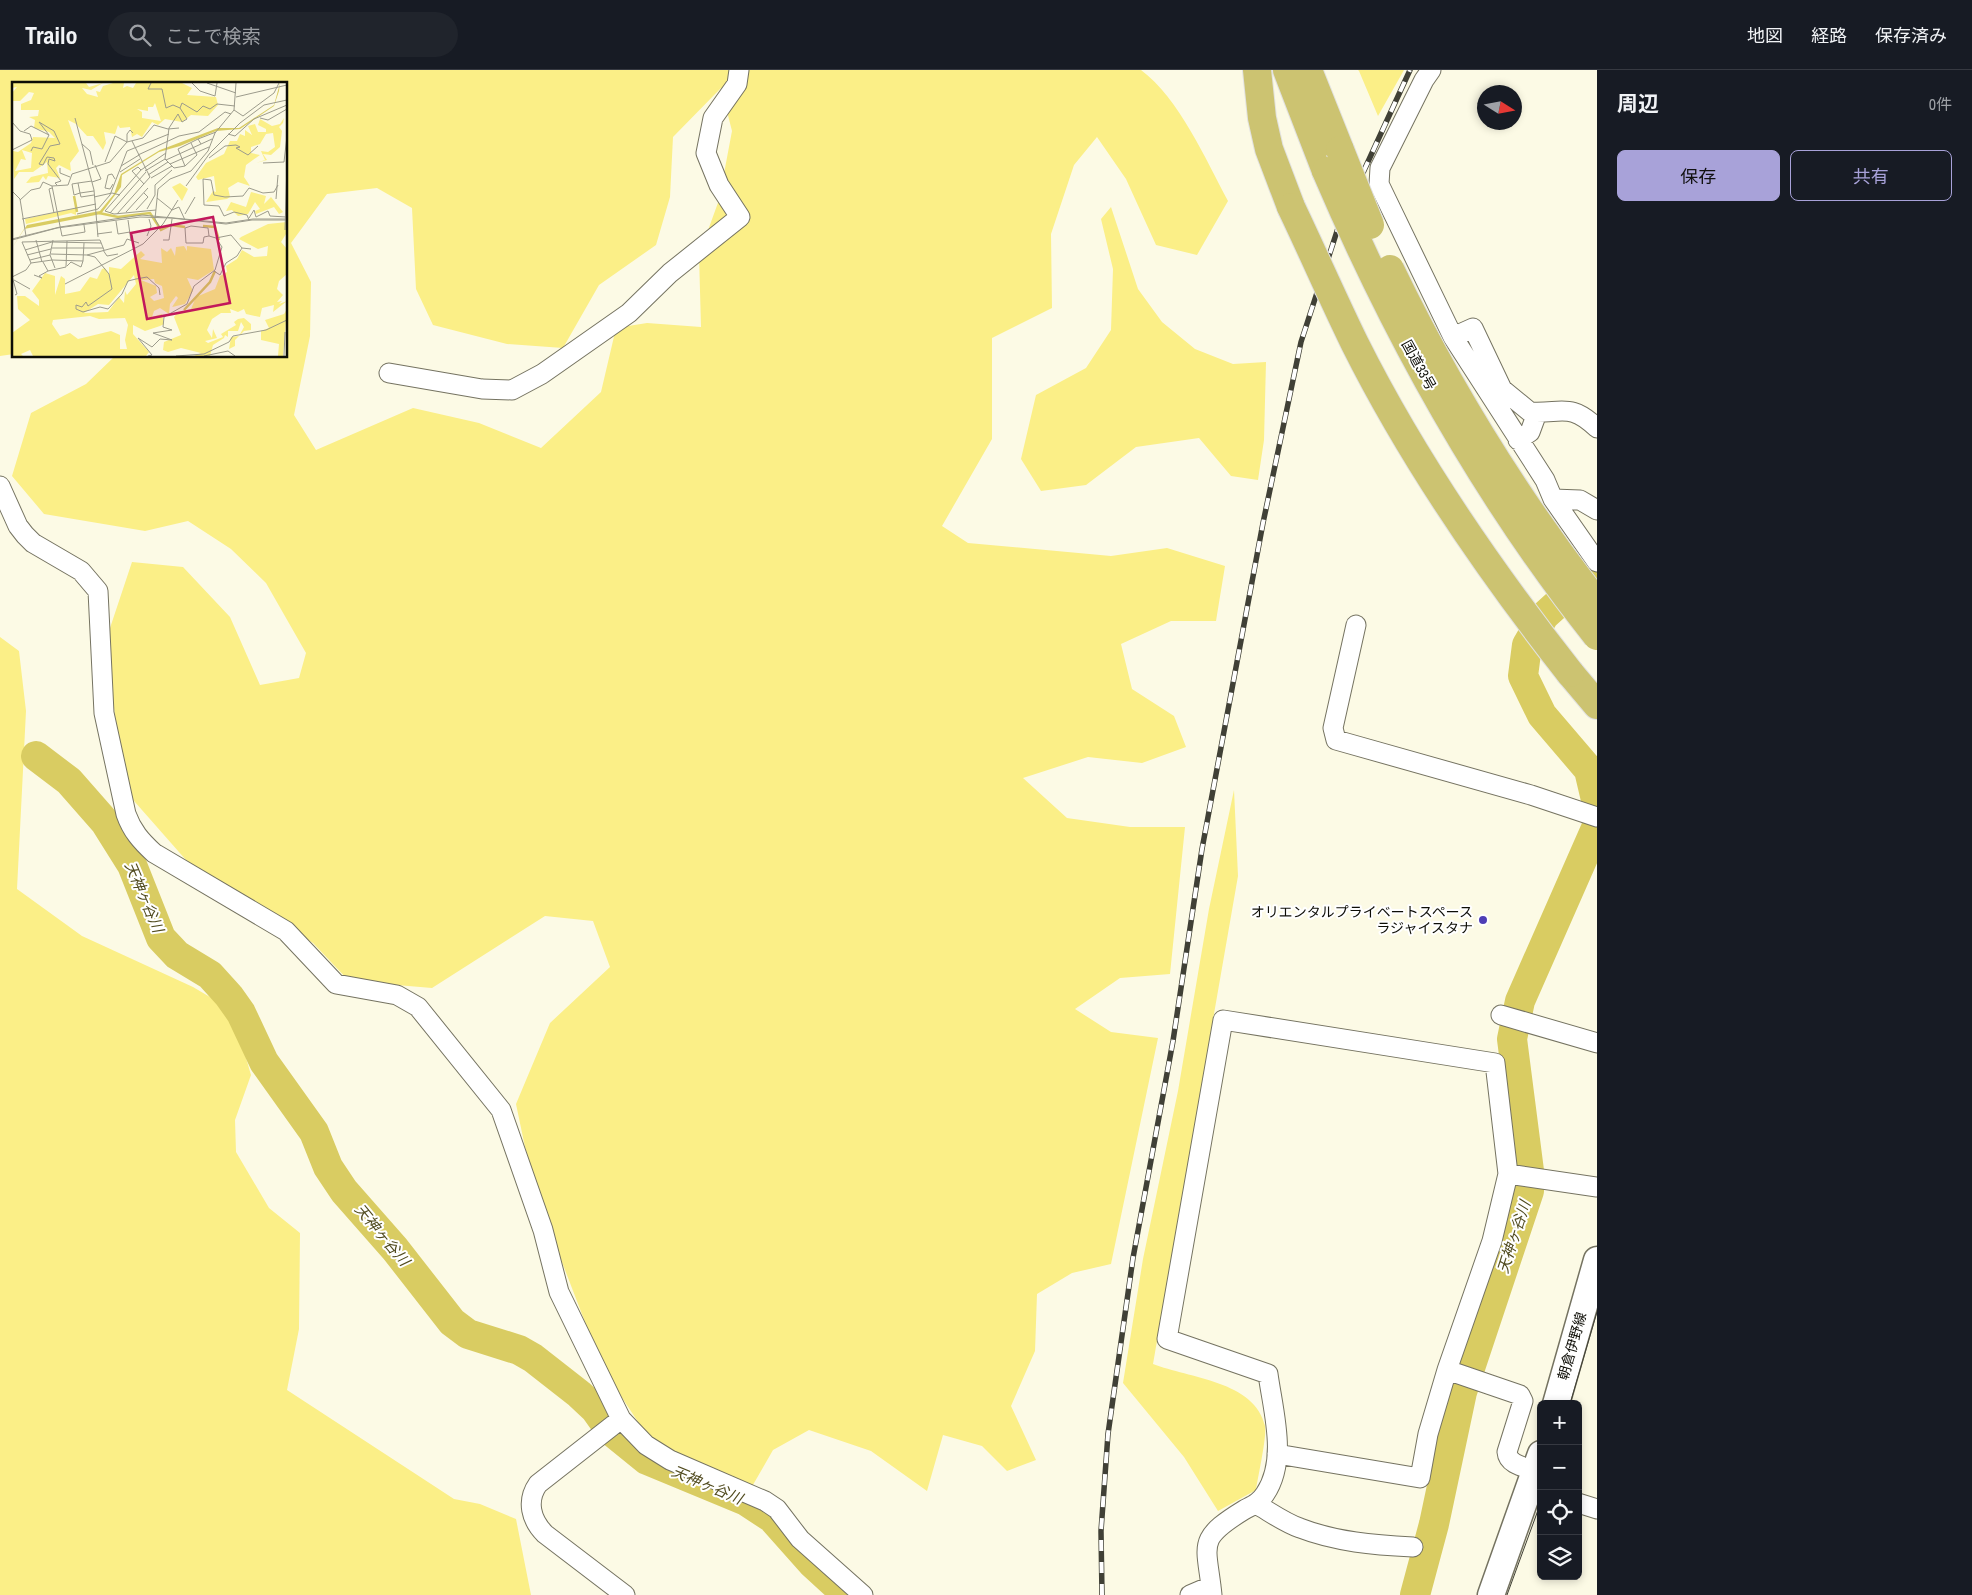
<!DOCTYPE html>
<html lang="ja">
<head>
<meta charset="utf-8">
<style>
  :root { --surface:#171b24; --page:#20242c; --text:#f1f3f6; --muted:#9ea1a6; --line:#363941; --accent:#a8a2d9 }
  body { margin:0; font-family:"Archivo Narrow","Noto Sans JP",sans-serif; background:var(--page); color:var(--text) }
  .controls { position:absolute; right:15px; bottom:15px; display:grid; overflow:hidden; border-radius:8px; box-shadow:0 2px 8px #0003 }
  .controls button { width:45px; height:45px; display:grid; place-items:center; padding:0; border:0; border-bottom:1px solid var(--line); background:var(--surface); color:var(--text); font:25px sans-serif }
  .compass { position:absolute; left:1477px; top:15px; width:45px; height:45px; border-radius:50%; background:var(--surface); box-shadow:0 2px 8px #0003; rotate:101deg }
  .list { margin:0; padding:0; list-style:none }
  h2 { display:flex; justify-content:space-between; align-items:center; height:65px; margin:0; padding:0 20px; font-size:21px }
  h2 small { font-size:16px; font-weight:400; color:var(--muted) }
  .actions { display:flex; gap:10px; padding:15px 20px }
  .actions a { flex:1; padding:11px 0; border:1px solid var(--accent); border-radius:8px; text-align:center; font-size:18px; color:var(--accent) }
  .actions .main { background:var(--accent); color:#111 }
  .icon { flex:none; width:28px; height:28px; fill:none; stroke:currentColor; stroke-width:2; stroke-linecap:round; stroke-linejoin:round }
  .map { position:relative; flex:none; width:1597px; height:1525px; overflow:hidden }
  header { display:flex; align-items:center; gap:30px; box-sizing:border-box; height:70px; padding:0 25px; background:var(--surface); border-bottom:1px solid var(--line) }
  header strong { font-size:24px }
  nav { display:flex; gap:28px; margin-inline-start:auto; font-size:18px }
  .search { width:350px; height:45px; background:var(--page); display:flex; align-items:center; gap:12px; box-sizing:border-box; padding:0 18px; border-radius:28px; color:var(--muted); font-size:19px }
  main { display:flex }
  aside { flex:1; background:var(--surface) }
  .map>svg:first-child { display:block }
</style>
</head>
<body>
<header>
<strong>Trailo</strong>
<div class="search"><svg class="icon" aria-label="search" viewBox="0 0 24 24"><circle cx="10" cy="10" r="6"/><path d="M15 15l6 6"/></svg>ここで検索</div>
<nav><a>地図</a><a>経路</a><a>保存済み</a></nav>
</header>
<main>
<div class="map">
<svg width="1597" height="1525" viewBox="0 0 1597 1525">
  <rect width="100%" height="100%" fill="#fcfae5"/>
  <path fill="#fbef87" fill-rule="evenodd" d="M 0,0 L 1141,0 C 1179,28 1206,90 1228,131 L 1197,185 L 1156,175 L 1126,109 L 1097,67 L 1074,95 L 1051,164 L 1052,238 L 992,268 L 992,369 L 942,456 L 968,473 L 1111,486 L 1167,478 L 1225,496 L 1216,551 L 1171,551 L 1121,574 L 1132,619 L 1174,646 L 1186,677 L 1142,693 L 1088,687 L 1023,708 L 1067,748 L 1130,757 L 1185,757 L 1170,904 L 1120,908 L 1075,939 L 1111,962 L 1158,968 L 1111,1194 L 1072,1203 L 1037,1224 L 1035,1281 L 1011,1336 L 1036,1390 L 1007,1401 L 982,1376 L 943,1365 L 927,1421 L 871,1381 L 809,1360 L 773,1380 L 750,1420 L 650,1370 L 603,1299 L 547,1153 L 525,1077 L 516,1034 L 550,953 L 610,897 L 593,851 L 545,846 L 432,918 L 349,911 L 313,873 L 186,790 L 127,723 L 117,663 L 106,570 L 132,492 L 183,497 L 230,547 L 260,615 L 299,608 L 306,583 L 266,513 L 231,479 L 188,451 L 145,461 L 44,444 L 12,406 L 31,343 L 86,314 L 115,286 L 286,286 L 286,14 L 14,14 L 14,284 L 0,286 ZM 721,18 L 732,61 L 719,130 L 699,185 L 701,257 L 647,253 L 616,258 L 601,322 L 541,378 L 479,353 L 413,338 L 316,380 L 294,345 L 310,266 L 311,212 L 291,173 L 327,124 L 377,118 L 412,138 L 416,219 L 433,255 L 507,274 L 563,278 L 599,215 L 656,175 L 670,127 L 673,67 Z
    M 1358,0 L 1404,0 L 1378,46 L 1359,1 Z
    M 1111,137 L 1138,219 L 1162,252 L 1195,279 L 1233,294 L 1266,292 L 1264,370 L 1258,410 L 1231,406 L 1199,368 L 1136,377 L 1086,415 L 1041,421 L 1021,389 L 1036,325 L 1086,298 L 1111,260 L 1113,199 L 1101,149 Z
    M 0,567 L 19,581 L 26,641 L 17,819 L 82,866 L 193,917 L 232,940 L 251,1005 L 235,1050 L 236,1082 L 269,1138 L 300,1163 L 299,1259 L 287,1320 L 454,1429 L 480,1434 L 516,1449 L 531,1525 L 0,1525 Z
    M 1234,720 L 1238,806 L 1153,1294 C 1189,1308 1255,1311 1265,1356 C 1267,1367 1258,1406 1256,1420 L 1218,1441 L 1184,1387 L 1123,1313 L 1143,1189 L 1178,1021 L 1209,839 Z"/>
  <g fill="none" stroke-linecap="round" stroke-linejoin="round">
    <path stroke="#d9cc62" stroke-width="30" d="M 1597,498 L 1544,546 L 1527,575 L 1523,606 L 1542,645 L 1589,700 L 1597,734
      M 36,686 L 69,711 L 105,752 L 132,795 L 161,868 L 177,885 L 210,905 L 229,926 L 241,943 L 264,992 L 314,1062 L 328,1097 L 344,1121 L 395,1179 L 452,1252 L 468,1264 L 519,1280 L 533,1288 L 579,1324 L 595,1339 L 610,1360 L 647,1390 L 746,1431 L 772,1448 L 813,1494 L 847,1525
      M 1415,1525 L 1434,1454 L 1462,1322 L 1529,1121 L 1529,1101 L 1512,969 L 1520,931 L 1597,756"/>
    <g stroke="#757361" stroke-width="21">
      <path id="street" d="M 1431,0 L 1424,10 L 1380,98 L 1379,114 L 1453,267 L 1545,410 L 1553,429 L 1597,492
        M 1453,267 L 1473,258 L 1502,319 L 1530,342 C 1562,344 1570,332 1597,358
        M 389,303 L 482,319 L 512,320 L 542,304 L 629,243 L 670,203 L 740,147 L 719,115 L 706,83 L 713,48 L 737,14 L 739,0
        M 1518,370 L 1530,362 L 1537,343
        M 0,416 L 18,456 L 25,465 L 33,473 L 81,501 L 98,521 L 104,643 L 126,744 C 132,761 141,771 154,783 L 286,861 L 336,914 L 397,925 L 418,937 L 501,1040 L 543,1160 L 559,1222 L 621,1349 L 646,1375 L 670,1390 L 765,1431 L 777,1439 L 800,1469 L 863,1525
        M 1553,429 L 1580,430 L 1597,440
        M 1356,555 L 1333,658 L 1336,670 L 1531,725 L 1597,747
        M 1501,945 L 1597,973
        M 1508,1104 L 1597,1117
        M 1447,1300 L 1520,1325 L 1523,1331 L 1507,1382 C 1508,1395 1525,1397 1536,1401
        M 621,1349 L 538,1414 C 526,1431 531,1450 545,1464 L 625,1525
        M 1578,1433 L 1597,1439
        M 1256,1434 C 1270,1442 1285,1453 1300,1458 C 1336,1472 1374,1475 1413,1477
        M 1190,1525 L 1211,1516
        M 1212,1525 C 1207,1474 1195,1470 1244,1440 C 1253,1435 1259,1433 1265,1424 C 1288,1390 1273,1341 1268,1304 L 1167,1269 L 1223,950 L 1495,993 L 1508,1104 L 1492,1171 L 1447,1300 L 1428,1364 L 1420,1408 L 1277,1384"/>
    </g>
    <g stroke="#757361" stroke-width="29">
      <path id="secondary" d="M 1556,1334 L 1597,1190
        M 1491,1525 L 1541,1384"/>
    </g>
    <g stroke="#e2e2e1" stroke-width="30">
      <path id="highway" d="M 1257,0 L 1262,48 L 1269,79 L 1291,137
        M 1287,0 L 1326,101
        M 1308,0 L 1340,80
        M 1570,603 L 1597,635"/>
    </g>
    <use href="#street" stroke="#fff" stroke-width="19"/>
    <use href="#secondary" stroke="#fff" stroke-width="26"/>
    <use href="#highway" stroke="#ccc371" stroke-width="28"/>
    <path stroke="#404036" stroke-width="1" d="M 1570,1334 L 1597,1242
      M 1507,1525 L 1541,1432"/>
    <g stroke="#404036" stroke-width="5.5">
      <path id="rail" d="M 1102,1525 L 1101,1461 L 1108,1364 L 1133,1188 L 1173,971 L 1202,779 L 1263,453 L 1301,272 L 1339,155 L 1410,0"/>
    </g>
    <use href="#rail" stroke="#fff" stroke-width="4" stroke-dasharray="11" stroke-linecap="butt"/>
    <g stroke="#e2e2e1" stroke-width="30" stroke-linecap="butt">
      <path id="highway-bridge" d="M 1340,80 L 1370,155
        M 1326,101 C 1397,267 1484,424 1597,566
        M 1291,137 C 1313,183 1333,229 1355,274 C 1414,392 1489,500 1570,603
        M 1390,199 C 1447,317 1516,429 1597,533"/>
    </g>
    <use href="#highway-bridge" stroke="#ccc371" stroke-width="28"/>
  </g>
  <circle fill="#4e3eb5" stroke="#fff" stroke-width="2" cx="1483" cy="850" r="5"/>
  <g text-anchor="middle" stroke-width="4" stroke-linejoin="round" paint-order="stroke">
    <g font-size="14" fill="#0d0d06" stroke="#fff">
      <text transform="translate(1419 295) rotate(61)" y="5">国道33号</text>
      <text transform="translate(1572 1276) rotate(-74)" y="5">朝倉伊野線</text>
    </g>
    <g font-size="14" fill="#0d0d06" stroke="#fff" text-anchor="end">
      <text x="1473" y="847">オリエンタルプライベートスペース<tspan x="1473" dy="16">ラジャイスタナ</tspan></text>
    </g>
    <g font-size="15" font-style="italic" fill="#514b1f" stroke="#fff">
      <text transform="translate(144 827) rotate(67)" y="5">天神ヶ谷川</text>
      <text transform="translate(382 1165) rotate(50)" y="5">天神ヶ谷川</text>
      <text transform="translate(1514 1167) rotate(-72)" y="5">天神ヶ谷川</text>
      <text transform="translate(707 1415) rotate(23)" y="5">天神ヶ谷川</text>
    </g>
  </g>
  <g transform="translate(12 12)">
    <rect width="275" height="275" fill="#fcfae5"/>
    <path d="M 0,1 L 74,1 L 77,5 L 91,1 L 79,8 L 70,6 L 75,12 L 86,15 L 84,9 L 88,10 L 91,4 L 101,1 L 112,1 L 111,6 L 115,4 L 121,6 L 124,1 L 170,1 L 180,6 L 175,13 L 204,15 L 206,23 L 196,34 L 179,33 L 170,40 L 153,37 L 146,43 L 140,40 L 130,55 L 125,52 L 120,55 L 118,45 L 108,46 L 106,43 L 103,52 L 92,50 L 94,61 L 91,68 L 81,54 L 75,54 L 64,42 L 56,38 L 67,69 L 58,81 L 59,89 L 47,83 L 44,86 L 48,96 L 36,94 L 34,98 L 31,94 L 27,100 L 14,101 L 19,95 L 36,91 L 35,80 L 21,90 L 7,90 L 2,97 L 0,62 L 1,69 L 6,70 L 19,61 L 21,55 L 43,56 L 37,50 L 22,46 L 23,38 L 17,35 L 26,34 L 27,28 L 9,28 L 9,22 L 19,18 L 22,11 L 17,10 L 8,19 L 0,19 L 0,11 L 5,5 L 0,6 ZM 143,21 L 149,39 L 130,36 L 130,30 L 125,27 L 136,29 L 136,25 L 141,25 ZM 10,68 L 20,71 L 19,86 L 3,89 L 9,77 L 14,78 ZM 272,36 L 271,41 L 267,45 L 270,49 L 268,65 L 259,73 L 251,72 L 255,78 L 244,81 L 253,78 L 249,69 L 256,70 L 263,65 L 261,51 L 254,52 L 248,62 L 239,65 L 239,71 L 248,73 L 234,83 L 232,95 L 238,104 L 226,100 L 216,106 L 218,115 L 215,117 L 194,120 L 201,109 L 204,110 L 202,94 L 186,98 L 184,95 L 194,81 L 212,72 L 218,59 L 225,59 L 228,52 L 233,54 L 233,48 L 240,53 L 236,44 L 243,42 L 246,50 L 254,50 L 254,47 L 246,43 L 248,37 L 260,44 L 268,42 ZM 168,101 L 176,107 L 170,119 L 160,105 ZM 239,110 L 254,114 L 252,122 L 259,115 L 271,130 L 267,132 L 262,125 L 244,132 L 243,129 L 248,127 L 243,120 L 236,132 L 226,134 L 220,128 L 214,129 L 219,120 L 234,125 ZM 64,126 L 64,133 L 59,131 L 14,142 L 13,137 ZM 275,140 L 274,152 L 269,160 L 275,167 L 275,192 L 267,199 L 265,207 L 271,213 L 265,220 L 270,219 L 267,222 L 275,219 L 261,230 L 262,223 L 250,226 L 248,235 L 234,232 L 232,227 L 226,230 L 218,227 L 219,231 L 209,231 L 200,237 L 195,248 L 200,256 L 201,247 L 205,256 L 193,259 L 196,261 L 211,255 L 209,252 L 224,243 L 222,240 L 226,237 L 232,236 L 239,242 L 239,248 L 232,249 L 223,258 L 223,264 L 217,267 L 219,255 L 227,254 L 232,245 L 229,240 L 226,249 L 216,249 L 216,255 L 213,253 L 212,256 L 201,263 L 198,274 L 182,274 L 189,271 L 169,266 L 156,270 L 151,268 L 152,260 L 169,253 L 162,235 L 166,230 L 179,227 L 184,215 L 203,207 L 208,194 L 215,190 L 214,184 L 225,177 L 230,168 L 242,175 L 255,174 L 256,164 L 246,167 L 227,157 L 229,155 L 256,142 ZM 172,164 L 175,169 L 175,164 L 199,167 L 202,188 L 186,198 L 175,196 L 181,209 L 173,222 L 160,225 L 166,216 L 164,214 L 158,222 L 157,232 L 148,226 L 142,229 L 140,235 L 150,232 L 152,242 L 148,244 L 133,249 L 121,243 L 121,252 L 137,270 L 134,274 L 21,274 L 18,268 L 9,272 L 11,274 L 0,274 L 0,251 L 18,238 L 6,227 L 5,214 L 13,214 L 27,224 L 27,218 L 20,209 L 33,191 L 43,194 L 43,213 L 49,194 L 53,197 L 53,212 L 68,209 L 78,195 L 85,197 L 90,187 L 93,186 L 97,192 L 97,185 L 109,187 L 129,169 L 133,173 L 128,177 L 150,181 L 149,166 L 155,170 L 159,166 L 163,174 L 164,165 ZM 122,193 L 124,202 L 115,213 L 113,209 L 112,221 L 107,215 L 96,230 L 72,231 L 86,222 L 97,223 ZM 142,197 L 143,201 L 150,204 L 152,216 L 142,219 L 138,215 L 145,211 L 144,204 L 129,198 ZM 78,234 L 87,237 L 113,236 L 116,243 L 113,258 L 115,267 L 108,267 L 108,253 L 99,249 L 66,257 L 58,251 L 48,254 L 40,242 L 41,238 ZM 275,227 L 271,274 L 266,274 L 267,262 L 249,258 L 249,249 L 257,246 L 253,238 L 272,232 Z" fill="#fbef87" fill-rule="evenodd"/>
    <path d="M 268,1 L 267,9 L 262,24 L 228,47 L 204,49 L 168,64 L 147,70 L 110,93 L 109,105 L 89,132 L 12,147 L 0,166 L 15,143 L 88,129 L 102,112 L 109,92 L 148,68 L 206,46 L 227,46 L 262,23 Z" fill="#d9cc62"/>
    <path fill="none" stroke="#d9cc62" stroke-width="2.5" d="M 62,114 L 65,130M 87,131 L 106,135 L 138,131 L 149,148 L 159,143 L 173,145M 191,144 L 203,145 L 207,158M 172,228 L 198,200 L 203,189"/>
    <path fill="none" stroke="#9c9b8c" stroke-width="1" d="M 139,1 L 136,7 L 150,7 L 154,26 L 161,23 L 168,26 L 175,37 L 170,40 L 166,32 L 157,46 L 153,77 L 162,86M 180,1 L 188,9 L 203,14 L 205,1M 195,1 L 224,11M 224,15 L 275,3M 168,26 L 170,21 L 185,30 L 191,24 L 198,27 L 205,22 L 223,24M 222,28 L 231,34 L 262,11 L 267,1M 63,36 L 82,108 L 86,155M 248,36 L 256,38 L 275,27M 0,40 L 8,49 L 18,52 L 20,58 L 0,68M 12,49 L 19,44 L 37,53 L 27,40 L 42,49 L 48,62 L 38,64 L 27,82 L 31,83 L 35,75 L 42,76M 216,52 L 223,54 L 242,37 L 275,23M 186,57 L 204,50M 115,60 L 115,52 L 118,48 L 121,51M 70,62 L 78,69 L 81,83M 19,69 L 21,65 L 30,67 L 37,53M 126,73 L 167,54 L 187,50 L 213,30 L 219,32M 42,76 L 43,79 L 37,77 L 36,82 L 49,99 L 43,101 L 45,103M 197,76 L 213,64 L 224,63 L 228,65 L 224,66 L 236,73 L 246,64M 154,78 L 200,57M 93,80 L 103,54 L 115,60M 251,81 L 272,80 L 275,54M 158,82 L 197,65M 109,84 L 127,73M 173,84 L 166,67 L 186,57 L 189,62M 48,86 L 48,91 L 58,95M 162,86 L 173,84 L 185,73 L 179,61M 129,88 L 93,129 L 102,132 L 144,128M 133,89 L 153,77M 108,90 L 128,77M 136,93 L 156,80M 139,96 L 160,84M 80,99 L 66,101 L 68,111 L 82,109M 80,100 L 89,97 L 83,83M 66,101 L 60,102 L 62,113 L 68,111 L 69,115 L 82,113M 101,102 L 98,107 L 93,106 L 96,93 L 100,92 L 103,97M 132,102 L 120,89 L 126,85 L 129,88 L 154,71M 40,104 L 50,154 L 73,150 L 72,143M 174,104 L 198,71 L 228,41 L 252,23 L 275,18M 40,106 L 37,107 L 42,131M 0,109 L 8,117 L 14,154M 82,115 L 100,111 L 108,113M 145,116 L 160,128 L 167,125 L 173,138M 264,117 L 266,93M 8,118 L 19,108 L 28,106 L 31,100 L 40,104 L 56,103 L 60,92 L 98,80 L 115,60 L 131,56 L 142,43 L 156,47 L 167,46M 135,127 L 143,113 L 143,103 L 160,88M 124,128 L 136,115 L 132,111M 114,130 L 136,106M 98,131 L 134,90M 65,132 L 86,127 L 98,113 L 115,69 L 157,52M 105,132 L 138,95 L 120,59M 173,132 L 183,115M 159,136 L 214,142 L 240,138 L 275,138M 237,136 L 242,128 L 244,135 L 256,129 L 258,134 L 274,135M 10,137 L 84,122M 116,138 L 119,159M 237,138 L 235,133 L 222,130 L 212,134 L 207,124 L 192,123 L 191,97 L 199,98 L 202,113 L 213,115 L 231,114 L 237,106 L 251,111 L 262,110 L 266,103M 104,139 L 106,152 L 118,150M 147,144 L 143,137 L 146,107 L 158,97 L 179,89 L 196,69 L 203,51 L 222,28 L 224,1M 179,144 L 196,146 L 197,154 L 192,155 L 191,161 L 174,161 L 173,146 ZM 273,148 L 275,82M 85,152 L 100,150M 135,154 L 139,144 L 137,137M 204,156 L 219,153 L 230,166 L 239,167M 0,157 L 48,145 L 130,133 L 214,141 L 241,137 L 275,137M 0,158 L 45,146 L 128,135 L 159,136M 24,158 L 30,180M 41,158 L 38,173 L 43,186M 151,158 L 157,158 L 160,137M 40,166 L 91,166M 13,168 L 40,160 L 89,161M 91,168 L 95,174 L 106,172M 39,172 L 75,173 L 112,163 L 115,157 L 127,161M 15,173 L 39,167M 75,173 L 83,175 L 97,192 L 100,207 L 76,224 L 74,220 L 70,225 L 64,223 L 64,227 L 71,230 L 88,225 L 96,227 L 110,212 L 116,199 L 124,197 L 135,195 L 147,206 L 148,213M 18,178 L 38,173M 40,178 L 71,179 L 72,161M 31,180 L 36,189 L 54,185 L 55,159M 19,181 L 10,160 L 88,158 L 92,168M 19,181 L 40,178M 55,184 L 59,180 L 69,185 L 71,179M 202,189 L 208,193 L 214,181 L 225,174 L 230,166M 22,193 L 30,196 L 27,194 L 36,189M 0,194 L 5,212 L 3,213M 0,195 L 14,188 L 19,181M 2,198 L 18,207M 53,202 L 131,162 L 151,142 L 166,118M 136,274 L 140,273 L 126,256 L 140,265 L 148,257 L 160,258 L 141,251 L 160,248 L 151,245 L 152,235 L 175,222 L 182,204 L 203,188 L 210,165 L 204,156 L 197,154M 164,274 L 192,272 L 217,260 L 221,254 L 254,248 L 275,238M 192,274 L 216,269 L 223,274M 272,274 L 273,250"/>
    <path fill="#c2185b" fill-opacity="0.15" stroke="#c2185b" stroke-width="2.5" d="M 201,135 L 218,221 L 135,237 L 119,151 Z"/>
    <rect width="275" height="275" fill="none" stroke="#0d0d06" stroke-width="2.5"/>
  </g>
</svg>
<div class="controls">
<button>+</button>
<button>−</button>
<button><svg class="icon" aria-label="locate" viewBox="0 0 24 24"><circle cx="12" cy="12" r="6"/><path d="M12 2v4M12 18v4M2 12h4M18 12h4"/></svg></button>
<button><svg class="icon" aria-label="layers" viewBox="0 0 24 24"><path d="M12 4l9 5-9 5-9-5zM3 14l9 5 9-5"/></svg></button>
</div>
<svg class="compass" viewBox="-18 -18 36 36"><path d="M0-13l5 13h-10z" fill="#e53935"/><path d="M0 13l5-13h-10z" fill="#9ea1a6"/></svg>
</div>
<aside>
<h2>周辺<small>0件</small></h2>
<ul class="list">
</ul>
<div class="actions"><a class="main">保存</a><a>共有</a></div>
</aside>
</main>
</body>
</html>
